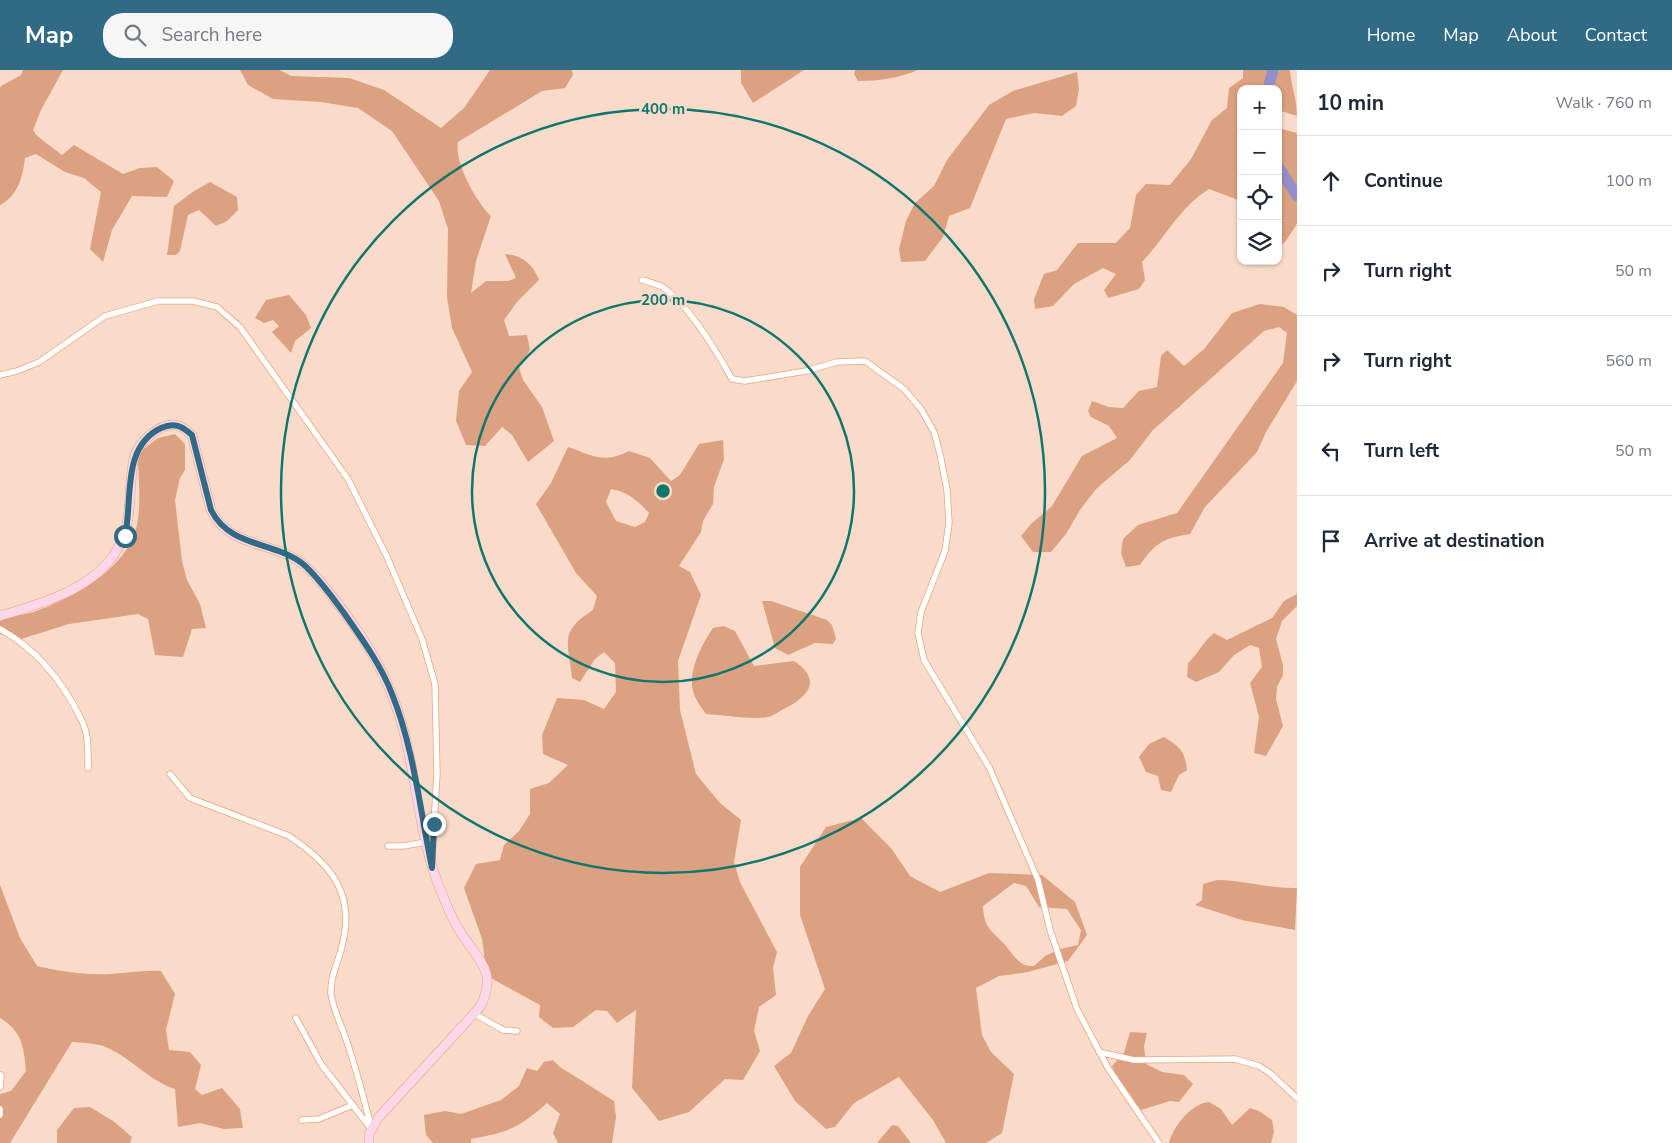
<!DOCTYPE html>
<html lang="en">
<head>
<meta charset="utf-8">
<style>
  :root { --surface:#fff; --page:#f6f6f7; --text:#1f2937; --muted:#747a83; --line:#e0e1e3; --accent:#316a84 }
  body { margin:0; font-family:"Nunito Sans",sans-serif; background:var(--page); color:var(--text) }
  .controls { position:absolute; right:15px; top:15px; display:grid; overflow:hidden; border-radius:10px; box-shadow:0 1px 4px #0004 }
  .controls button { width:45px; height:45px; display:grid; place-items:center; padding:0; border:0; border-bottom:1px solid var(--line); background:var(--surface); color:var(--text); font:25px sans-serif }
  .stop { position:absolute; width:15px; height:15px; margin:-11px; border:4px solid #316a84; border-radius:50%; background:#fff }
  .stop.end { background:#316a84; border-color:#fff; box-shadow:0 1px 5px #0008 }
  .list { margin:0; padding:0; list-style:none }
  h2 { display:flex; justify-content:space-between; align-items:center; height:65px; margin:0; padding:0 20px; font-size:21px }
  h2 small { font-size:16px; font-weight:400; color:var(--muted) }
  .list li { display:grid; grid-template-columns:32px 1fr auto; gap:15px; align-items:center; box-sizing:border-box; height:90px; padding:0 20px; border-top:1px solid var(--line) }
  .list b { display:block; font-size:19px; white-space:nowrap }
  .list em { font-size:16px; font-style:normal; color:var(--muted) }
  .icon { flex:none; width:28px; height:28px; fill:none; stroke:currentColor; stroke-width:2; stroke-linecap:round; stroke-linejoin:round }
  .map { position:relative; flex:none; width:1297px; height:1073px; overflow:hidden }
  header { display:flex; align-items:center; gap:30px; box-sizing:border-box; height:70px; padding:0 25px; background:var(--accent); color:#fff }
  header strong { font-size:24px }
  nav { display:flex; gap:28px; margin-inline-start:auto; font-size:18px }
  .search { width:350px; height:45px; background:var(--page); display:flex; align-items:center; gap:12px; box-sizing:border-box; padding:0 18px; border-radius:20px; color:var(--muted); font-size:19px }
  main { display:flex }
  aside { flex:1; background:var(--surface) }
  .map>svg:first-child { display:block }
</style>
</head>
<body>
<header>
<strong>Map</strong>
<div class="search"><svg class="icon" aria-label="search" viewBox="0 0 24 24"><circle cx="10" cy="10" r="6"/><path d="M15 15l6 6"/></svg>Search here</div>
<nav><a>Home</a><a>Map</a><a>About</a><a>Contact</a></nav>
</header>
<main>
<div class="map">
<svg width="1297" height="1073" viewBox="0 0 1297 1073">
  <rect width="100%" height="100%" fill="#fadbca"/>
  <path fill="#dca180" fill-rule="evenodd" d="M 23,0 L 63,0 L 41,40 L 33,60 L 37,66 L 62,85 L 74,75 L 123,104 L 140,98 L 157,97 L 174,111 L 167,127 L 132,126 L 112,160 L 103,192 L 90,179 L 101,122 L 84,108 L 65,102 L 36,84 L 25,88 C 23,106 18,126 0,135 L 0,18 L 1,16 L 21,5 Z
    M 240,0 L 280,0 L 291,6 L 349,8 L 384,20 L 441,58 L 464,38 L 490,0 L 572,0 L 573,5 L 565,18 L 542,21 L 458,72 C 454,92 476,132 491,146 L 476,191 L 471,223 L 486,211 L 508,211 L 516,208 L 505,184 C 522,185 533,194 539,210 L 517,232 L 504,250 L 509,266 L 527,265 L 530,280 L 519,297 L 523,310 L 542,337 L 554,371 L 528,392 L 512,365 L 502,357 L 485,376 L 466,375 L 456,351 L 459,321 L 472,302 L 452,258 L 447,227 L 448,159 L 439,131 L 392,61 L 358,38 L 321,32 L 273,29 L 248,15 Z
    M 741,0 L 804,0 L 753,33 L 741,13 Z
    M 855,0 L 918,0 C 899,8 879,11 858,11 L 854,4 Z
    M 1243,0 L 1290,0 C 1291,17 1297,28 1297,46 L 1278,40 L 1278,19 L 1241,19 L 1241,131 L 1209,119 C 1180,137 1165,168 1142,192 L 1145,210 L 1139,219 L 1108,228 L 1104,220 L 1116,204 L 1103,198 L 1074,214 L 1053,236 L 1035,239 L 1034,229 L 1044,204 L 1057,200 L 1078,173 L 1116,173 L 1130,158 L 1136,125 L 1146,114 L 1170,115 L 1191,89 L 1212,50 L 1227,38 L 1229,18 L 1243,8 Z
    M 1077,2 L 1079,19 L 1076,36 L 1062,46 L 1034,43 L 1006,49 L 970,138 L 949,146 L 943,167 L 925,191 L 901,192 L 899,179 L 906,151 L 915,133 L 934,116 L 947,90 L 989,35 L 1013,21 Z
    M 1278,58 L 1297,63 L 1297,154 L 1285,172 L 1278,177 Z
    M 210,112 L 237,127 L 238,140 L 227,151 L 216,156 L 199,140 L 188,145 L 180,181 L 176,185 L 167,185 L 174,136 L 194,121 Z
    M 289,225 L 306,245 L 311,258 L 295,271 L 291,283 L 272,262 L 279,256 L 273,250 L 264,253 L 255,248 L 266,230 Z
    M 1260,234 L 1284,237 L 1297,245 L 1297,311 L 1266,362 L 1257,382 L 1205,437 L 1190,464 C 1164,468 1155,473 1140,495 L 1126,497 L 1121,483 L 1123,469 L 1138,455 L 1177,443 L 1283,293 L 1287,263 L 1279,257 L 1264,261 L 1152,361 L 1130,390 L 1096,419 L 1080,440 L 1066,464 L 1051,482 L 1033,482 L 1021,466 L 1031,454 L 1052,436 L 1082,386 L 1117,368 L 1109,356 L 1091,347 L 1088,341 L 1092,331 L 1109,337 L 1123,338 L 1139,321 L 1157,317 L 1161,286 L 1167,280 L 1184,296 L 1204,279 L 1232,243 Z
    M 175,364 L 185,374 L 185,400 L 180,408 L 175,430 L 182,491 L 187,510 L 200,534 L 206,558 L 192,559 L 183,587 L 155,585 L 148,549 L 138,544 L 69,554 L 21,569 L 0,564 L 0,548 C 11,546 24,545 34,542 C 75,527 132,497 138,449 C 141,428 138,405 138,383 L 158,368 Z
    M 723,370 L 724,389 L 714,417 L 713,434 L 703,451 L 701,462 L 679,496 L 690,502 L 701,525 L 678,591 L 680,640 L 696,704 L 720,733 L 741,750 L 734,792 L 740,812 L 777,882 L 773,898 L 776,925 L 759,937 L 754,961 L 760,981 L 743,1010 L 725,1009 L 689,1042 L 659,1051 L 632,1018 L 636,940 L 617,953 L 607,941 L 596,940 L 573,957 L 553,958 L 539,947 L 540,935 L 487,906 L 482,869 L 464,818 L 476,794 L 500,790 L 504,775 L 519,761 L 530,744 L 530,719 L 549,713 L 568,695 L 543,684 L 542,665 L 557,628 L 584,630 L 604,639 L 616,622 L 615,593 L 604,582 L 595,589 L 580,612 L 572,608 C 568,571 559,562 593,540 L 597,526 L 576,503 L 536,434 L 551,413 L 568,377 C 594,386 603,394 629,381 L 650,388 L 671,411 L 680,405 L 699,374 ZM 611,419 C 628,422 637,430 649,443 L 645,452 L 635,457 L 616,451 L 606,432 Z
    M 1297,524 L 1297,536 L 1282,551 L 1276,569 L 1283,595 L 1283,605 L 1277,617 L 1276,629 L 1283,656 L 1266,686 L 1254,683 L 1259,647 L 1250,613 L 1262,597 L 1259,578 L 1250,575 L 1234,585 L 1219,602 L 1196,612 L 1187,607 L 1188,593 C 1199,583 1202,573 1214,563 L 1227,570 L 1272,548 L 1284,531 Z
    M 762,531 L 771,531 L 827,550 L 832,555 L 836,569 L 833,574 L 815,573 L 788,585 L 775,578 Z
    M 724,556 L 735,561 L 754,596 L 794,591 C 824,611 807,628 782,640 C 778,642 773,646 768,647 C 754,650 722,645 706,644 C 702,638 696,631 694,624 C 686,604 702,574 713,558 Z
    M 1164,667 C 1180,677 1185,681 1187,700 L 1179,705 L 1171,722 L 1161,720 L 1158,706 L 1146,702 L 1139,687 L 1149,674 Z
    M 861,748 L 891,778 L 910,806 L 940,822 L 989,803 L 1042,805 L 1075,832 L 1087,865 L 1068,891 L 1028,902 L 999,906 L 976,918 L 982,965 L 991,982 L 1014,1004 L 1002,1063 L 986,1073 L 946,1073 L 933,1050 L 899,1007 L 854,1033 L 835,1057 L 826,1059 L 795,1031 L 774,996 L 791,983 L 808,946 L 825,919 L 800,845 L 800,797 L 826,757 ZM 1014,813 L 1026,816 L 1039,837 L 1067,839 L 1081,860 L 1078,875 L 1060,879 L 1045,886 L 1034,896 C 1020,897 1014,886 1006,876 C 993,861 984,860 983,836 Z
    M 1217,810 C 1244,810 1270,819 1297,818 L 1295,860 L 1242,850 L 1195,835 L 1202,830 L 1203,814 Z
    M 0,815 L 20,868 L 37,896 C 62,902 86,905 111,904 C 128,903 144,900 161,901 L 175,924 L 166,960 L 169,980 L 190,982 L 201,995 L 195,1019 L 202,1025 L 222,1018 L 240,1039 L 243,1058 L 224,1059 L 200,1053 L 178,1057 L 175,1019 C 150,1011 132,989 108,978 C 98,973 83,973 72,972 L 10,1073 L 0,1073 L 0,1024 L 11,1021 L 26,1001 C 24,977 22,961 0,948 Z
    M 1130,962 L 1147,963 L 1144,976 L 1146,994 L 1162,1002 L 1184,1005 L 1193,1014 L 1179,1032 L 1170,1031 L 1141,1040 L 1117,1007 L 1112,996 L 1124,983 Z
    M 553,990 L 560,997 L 614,1031 L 616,1047 L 612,1073 L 558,1073 L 553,1063 L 560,1044 L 547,1033 C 518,1059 508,1062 471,1069 L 471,1073 L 433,1073 L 426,1065 L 424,1045 L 445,1041 L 461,1044 L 501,1030 L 519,1016 L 527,998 L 537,1001 L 544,992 Z
    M 1209,1032 L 1221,1039 L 1232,1055 L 1250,1038 L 1259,1041 L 1272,1050 L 1274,1062 L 1271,1073 L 1169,1073 C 1174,1055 1191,1034 1209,1032 Z
    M 90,1037 L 113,1051 L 132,1067 L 130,1073 L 57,1073 L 57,1060 L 74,1038 Z
    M 892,1055 L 898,1056 L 911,1073 L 877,1073 Z"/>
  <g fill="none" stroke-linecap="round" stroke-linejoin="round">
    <path stroke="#968ec9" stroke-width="11" d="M 1268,19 L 1273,0
      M 1278,96 L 1297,126"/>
    <g stroke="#eca37a" stroke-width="7">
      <path id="minor" d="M 642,210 C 649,212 658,214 664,218 C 689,236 717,282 732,309 L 745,311 L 806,301 L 837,292 L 865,291 L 904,319 L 921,339 L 934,362 L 940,384 L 947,420 L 949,453 L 945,481 L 921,542 L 918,563 L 924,590 L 989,697 L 1038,810 L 1050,860 L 1077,939 L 1108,998 L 1159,1073
        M 0,305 L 17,301 L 39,292 L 105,246 L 158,231 L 193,231 L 217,237 L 240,257 L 348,409 L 387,487 L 422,569 L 435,614 L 437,704 L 432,788
        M 0,559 C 36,579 63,612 81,649 C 89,663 88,683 88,698
        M 170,704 L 190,728 L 289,766 C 331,794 356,824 342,876 C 338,893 330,907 331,924 C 333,939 342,957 347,972 C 357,1001 364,1030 372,1060 L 321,994 L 296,948
        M 388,776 L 403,776 L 426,772
        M 475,944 L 503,960 L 517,961
        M 1099,982 L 1134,990 L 1235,989 L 1259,996 L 1270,1003 L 1297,1028
        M 0,1017 L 1,1005
        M 0,1039 L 0,1045
        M 302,1050 L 319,1049 L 353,1035"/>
    </g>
    <g stroke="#eca37a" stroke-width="10">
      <path id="secondary" d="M 0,546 C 40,534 91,520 115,483 C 135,454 127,421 134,388 C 138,372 160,353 176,355 C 183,356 187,361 192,365 L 211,440 C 227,473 261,472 290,486 C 301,491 311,501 319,510 C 347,544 376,583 392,625 C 418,689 415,763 443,826 C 448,839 454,852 461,863 C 479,891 498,902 480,937 L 379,1047 L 369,1064 L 369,1073"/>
    </g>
    <use href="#minor" stroke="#fff" stroke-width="5.5"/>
    <use href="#secondary" stroke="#fcd6e9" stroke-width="9"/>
  </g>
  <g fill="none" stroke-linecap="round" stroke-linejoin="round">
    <path stroke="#316a84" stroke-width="6" d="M 125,466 C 133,430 121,377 161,358 C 174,352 182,356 192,365 L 211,440 C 230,478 274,471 303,494 C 319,508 332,527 344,543 C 362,569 381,595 392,624 C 414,679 420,740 432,798 L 434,754"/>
  </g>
  <g fill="none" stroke="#0f766e" stroke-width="2.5">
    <circle cx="663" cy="421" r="191"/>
    <circle cx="663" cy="421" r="382"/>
  </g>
  <circle cx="663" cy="421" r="8" fill="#0f766e" stroke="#fadbca" stroke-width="2.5"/>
  <g font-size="15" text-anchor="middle" font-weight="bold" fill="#0f766e" stroke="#fadbca" stroke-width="5" stroke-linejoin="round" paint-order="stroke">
    <text x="663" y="44">400 m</text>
    <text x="663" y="235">200 m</text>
  </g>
</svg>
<div class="controls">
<button>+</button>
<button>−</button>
<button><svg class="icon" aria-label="locate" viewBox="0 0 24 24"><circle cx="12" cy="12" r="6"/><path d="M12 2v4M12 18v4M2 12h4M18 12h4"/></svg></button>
<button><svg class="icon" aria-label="layers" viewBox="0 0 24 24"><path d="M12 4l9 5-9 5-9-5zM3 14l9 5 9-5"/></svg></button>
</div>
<div class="stop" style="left:125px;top:466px"></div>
<div class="stop end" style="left:434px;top:754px"></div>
</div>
<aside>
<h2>10 min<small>Walk · 760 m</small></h2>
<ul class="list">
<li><svg class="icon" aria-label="ahead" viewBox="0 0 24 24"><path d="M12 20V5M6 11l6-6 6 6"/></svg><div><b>Continue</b></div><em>100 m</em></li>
<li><svg class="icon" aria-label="right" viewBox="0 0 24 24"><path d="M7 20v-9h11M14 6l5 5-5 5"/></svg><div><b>Turn right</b></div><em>50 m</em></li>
<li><svg class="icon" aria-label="right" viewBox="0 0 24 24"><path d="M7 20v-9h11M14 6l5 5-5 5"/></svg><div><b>Turn right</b></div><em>560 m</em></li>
<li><svg class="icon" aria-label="left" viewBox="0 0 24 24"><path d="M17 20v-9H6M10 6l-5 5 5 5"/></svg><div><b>Turn left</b></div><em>50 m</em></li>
<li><svg class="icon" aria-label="arrive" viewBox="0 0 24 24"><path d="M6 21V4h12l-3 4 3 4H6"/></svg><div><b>Arrive at destination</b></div></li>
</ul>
</aside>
</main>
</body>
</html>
